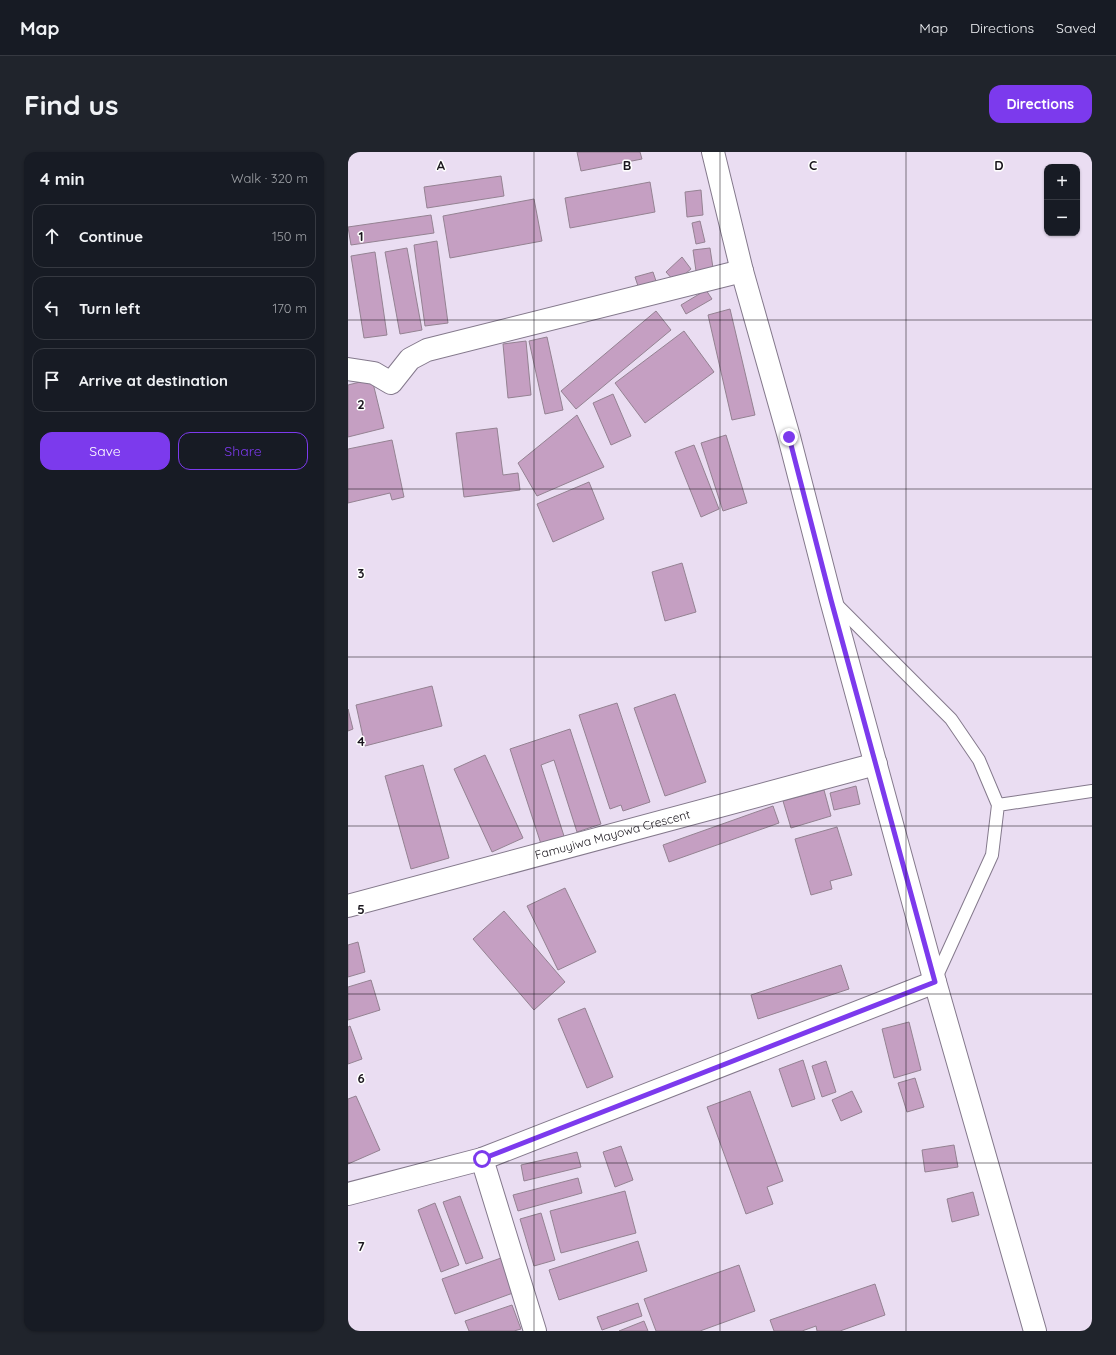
<!DOCTYPE html>
<html lang="en">
<head>
<meta charset="utf-8">
<style>
  :root { --surface:#171b24; --page:#20242c; --text:#f1f3f6; --muted:#9ea1a6; --line:#363941; --accent:#7c3aed }
  body { margin:0; font-family:Quicksand,sans-serif; background:var(--page); color:var(--text) }
  .controls { position:absolute; right:12px; top:12px; display:grid; overflow:hidden; border-radius:8px; box-shadow:0 1px 3px #0004 }
  .controls button { width:36px; height:36px; display:grid; place-items:center; padding:0; border:0; border-bottom:1px solid var(--line); background:var(--surface); color:var(--text); font:20px sans-serif }
  .stop { position:absolute; width:12px; height:12px; margin:-9px; border:3px solid #7c3aed; border-radius:50%; background:#fff }
  .stop.end { background:#7c3aed; border-color:#fff; box-shadow:0 1px 4px #0008 }
  .list { margin:0; padding:0; list-style:none }
  h2 { display:flex; justify-content:space-between; align-items:center; height:52px; margin:0; padding:0 16px; font-size:17px }
  h2 small { font-size:13px; font-weight:400; color:var(--muted) }
  .list li { display:grid; grid-template-columns:26px 1fr auto; gap:12px; align-items:center; box-sizing:border-box; height:64px; margin:0 8px 8px; padding:0 8px; border:1px solid var(--line); border-radius:12px }
  .list b { display:block; font-size:15px; white-space:nowrap }
  .list em { font-size:13px; font-style:normal; color:var(--muted) }
  .actions { display:flex; gap:8px; padding:12px 16px }
  .actions a { flex:1; padding:9px 0; border:1px solid var(--accent); border-radius:12px; text-align:center; font-size:14px; color:var(--accent) }
  .actions .main { background:var(--accent); color:#fff }
  .icon { flex:none; width:22px; height:22px; fill:none; stroke:currentColor; stroke-width:2; stroke-linecap:round; stroke-linejoin:round }
  .map { position:relative; flex:none; width:744px; height:1179px; overflow:hidden; border-radius:12px }
  header { display:flex; align-items:center; gap:24px; box-sizing:border-box; height:56px; padding:0 20px; background:var(--surface); border-bottom:1px solid var(--line) }
  header strong { font-size:19px }
  nav { display:flex; gap:22px; margin-inline-start:auto; font-size:14px }
  .intro { display:flex; align-items:center; justify-content:space-between; box-sizing:border-box; height:96px; padding:0 24px }
  h1 { margin:0; font-size:28px }
  .button { padding:10px 18px; border-radius:12px; background:var(--accent); color:#fff; font-size:14px; font-weight:700 }
  main { display:flex; gap:24px; padding:0 24px }
  aside { flex:1; background:var(--surface); border-radius:12px; box-shadow:0 1px 3px #0004 }
  .map>svg:first-child { display:block }
</style>
</head>
<body>
<header>
<strong>Map</strong>
<nav><a>Map</a><a>Directions</a><a>Saved</a></nav>
</header>
<div class="intro"><h1>Find us</h1><a class="button">Directions</a></div>
<main>
<aside>
<h2>4 min<small>Walk · 320 m</small></h2>
<ul class="list">
<li><svg class="icon" aria-label="ahead" viewBox="0 0 24 24"><path d="M12 20V5M6 11l6-6 6 6"/></svg><div><b>Continue</b></div><em>150 m</em></li>
<li><svg class="icon" aria-label="left" viewBox="0 0 24 24"><path d="M17 20v-9H6M10 6l-5 5 5 5"/></svg><div><b>Turn left</b></div><em>170 m</em></li>
<li><svg class="icon" aria-label="arrive" viewBox="0 0 24 24"><path d="M6 21V4h12l-3 4 3 4H6"/></svg><div><b>Arrive at destination</b></div></li>
</ul>
<div class="actions"><a class="main">Save</a><a>Share</a></div>
</aside>
<div class="map">
<svg width="744" height="1179" viewBox="0 0 744 1179">
  <rect width="100%" height="100%" fill="#eaddf2"/>
  <path fill="#c59fc2" stroke="#948292" d="M 229,0 L 292,0 L 294,7 L 233,19 Z
    M 153,24 L 156,44 L 79,56 L 76,35 Z
    M 302,30 L 307,60 L 222,76 L 217,46 Z
    M 353,38 L 355,63 L 339,65 L 337,40 Z
    M 186,47 L 194,89 L 102,106 L 95,64 Z
    M 83,63 L 86,81 L 3,93 L 0,75 Z
    M 352,69 L 357,90 L 348,92 L 344,71 Z
    M 89,89 L 100,171 L 77,174 L 66,93 Z
    M 59,96 L 74,178 L 52,182 L 37,100 Z
    M 362,96 L 365,116 L 348,119 L 345,98 Z
    M 27,100 L 39,183 L 16,186 L 3,104 Z
    M 334,105 L 343,117 L 327,130 L 318,120 Z
    M 305,120 L 309,132 L 291,137 L 287,125 Z
    M 358,138 L 364,147 L 338,162 L 333,153 Z
    M 382,157 L 407,263 L 384,268 L 360,163 Z
    M 308,159 L 323,178 L 228,257 L 213,239 Z
    M 336,179 L 366,220 L 297,271 L 267,231 Z
    M 199,185 L 215,258 L 197,262 L 181,189 Z
    M 178,189 L 183,243 L 160,246 L 155,192 Z
    M 24,227 L 36,276 L 0,285 L 0,233 Z
    M 265,242 L 283,284 L 263,293 L 245,251 Z
    M 229,263 L 256,315 L 189,344 L 170,311 Z
    M 149,276 L 155,323 L 170,321 L 172,338 L 116,345 L 108,281 Z
    M 378,283 L 399,351 L 375,359 L 353,291 Z
    M 44,288 L 56,345 L 44,348 L 42,341 L 0,351 L 0,297 Z
    M 346,293 L 371,357 L 353,365 L 327,300 Z
    M 241,330 L 256,367 L 205,390 L 189,352 Z
    M 334,411 L 348,460 L 317,469 L 304,420 Z
    M 84,534 L 94,574 L 17,594 L 8,553 Z
    M 327,542 L 358,630 L 317,644 L 286,556 Z
    M 269,551 L 302,650 L 275,659 L 273,653 L 262,657 L 231,563 Z
    M 0,557 L 5,577 L 0,579 Z
    M 222,577 L 253,672 L 229,680 L 206,608 L 193,613 L 216,684 L 193,692 L 162,597 Z
    M 137,603 L 175,686 L 144,700 L 106,617 Z
    M 75,613 L 101,706 L 63,717 L 37,624 Z
    M 508,634 L 512,652 L 486,658 L 482,641 Z
    M 476,638 L 483,664 L 443,676 L 435,649 Z
    M 425,654 L 431,671 L 321,710 L 315,693 Z
    M 489,675 L 504,723 L 482,729 L 484,737 L 463,743 L 447,687 Z
    M 217,736 L 248,800 L 210,818 L 179,754 Z
    M 156,759 L 217,830 L 186,858 L 125,787 Z
    M 10,790 L 17,820 L 0,825 L 0,793 Z
    M 493,813 L 501,837 L 410,867 L 403,843 Z
    M 23,828 L 32,858 L 0,868 L 0,835 Z
    M 237,856 L 265,925 L 239,936 L 210,867 Z
    M 561,870 L 573,918 L 546,926 L 534,877 Z
    M 2,874 L 14,907 L 0,912 L 0,875 Z
    M 455,908 L 467,947 L 444,955 L 431,917 Z
    M 478,909 L 488,940 L 474,945 L 464,914 Z
    M 567,926 L 576,955 L 559,960 L 550,931 Z
    M 402,939 L 435,1029 L 419,1035 L 425,1052 L 398,1062 L 359,955 Z
    M 504,939 L 514,960 L 493,969 L 484,948 Z
    M 8,944 L 32,998 L 0,1012 L 0,947 Z
    M 606,993 L 610,1015 L 577,1020 L 574,998 Z
    M 273,994 L 285,1028 L 267,1035 L 255,1000 Z
    M 229,1000 L 233,1015 L 176,1029 L 173,1013 Z
    M 230,1026 L 234,1041 L 170,1059 L 165,1043 Z
    M 277,1039 L 288,1081 L 213,1101 L 202,1059 Z
    M 625,1040 L 631,1063 L 604,1070 L 599,1047 Z
    M 112,1044 L 135,1106 L 118,1112 L 95,1050 Z
    M 87,1051 L 111,1113 L 93,1120 L 70,1058 Z
    M 193,1061 L 207,1108 L 186,1114 L 172,1067 Z
    M 290,1089 L 299,1119 L 211,1148 L 201,1118 Z
    M 153,1106 L 165,1141 L 107,1162 L 94,1127 Z
    M 391,1113 L 407,1159 L 352,1179 L 308,1179 L 296,1147 Z
    M 527,1132 L 537,1163 L 492,1179 L 469,1179 L 468,1174 L 454,1179 L 426,1179 L 422,1168 Z
    M 290,1151 L 294,1164 L 254,1178 L 249,1165 Z
    M 164,1153 L 173,1177 L 166,1179 L 121,1179 L 117,1169 Z
    M 296,1169 L 300,1179 L 271,1179 Z"/>
  <g fill="none" stroke-linecap="round" stroke-linejoin="round">
    <g stroke="#84798c" stroke-width="14">
      <path id="lane" d="M 487,451 L 603,567 L 631,608 L 650,653 L 644,703 L 587,828
        M 650,653 L 744,639"/>
    </g>
    <g stroke="#84798c" stroke-width="24">
      <g id="street">
        <path d="M 0,217 L 26,221 L 43,231 L 62,207 L 79,198 L 394,119"/>
        <path id="s1" d="M 0,754 L 528,612"/>
        <path d="M 134,1007 L 187,1179"/>
        <path d="M 0,1042 L 134,1007 L 587,830"/>
      </g>
    </g>
    <g stroke="#84798c" stroke-width="24">
      <path id="secondary" d="M 365,0 L 394,119 L 441,285 L 483,448 L 587,830 L 687,1179"/>
    </g>
    <use href="#lane" stroke="#fff" stroke-width="12"/>
    <use href="#street" stroke="#fff" stroke-width="22"/>
    <use href="#secondary" stroke="#fff" stroke-width="22"/>
  </g>
  <g fill="none" stroke-linecap="round" stroke-linejoin="round">
    <path stroke="#7c3aed" stroke-width="5" d="M 134,1007 L 587,830 L 483,448 L 441,285"/>
  </g>
  <path fill="none" stroke="#1a161d" stroke-width="1" stroke-opacity="0.55" d="M 186,0 L 186,1179M 372,0 L 372,1179M 558,0 L 558,1179M 0,168 L 744,168M 0,337 L 744,337M 0,505 L 744,505M 0,674 L 744,674M 0,842 L 744,842M 0,1011 L 744,1011"/>
  <g text-anchor="middle" stroke-width="3" stroke-linejoin="round" paint-order="stroke">
    <g font-size="12" fill="#1a161d" stroke="#fff">
      <text dy="4" stroke="none"><textPath href="#s1" startOffset="274">Famuyiwa Mayowa Crescent</textPath></text>
    </g>
  </g>
  <g font-size="13" text-anchor="middle" font-weight="bold" fill="#1a161d" stroke="#fff" stroke-width="3" stroke-linejoin="round" paint-order="stroke">
    <text x="93" y="18">A</text>
    <text x="279" y="18">B</text>
    <text x="465" y="18">C</text>
    <text x="651" y="18">D</text>
    <text x="13" y="89">1</text>
    <text x="13" y="257">2</text>
    <text x="13" y="426">3</text>
    <text x="13" y="594">4</text>
    <text x="13" y="762">5</text>
    <text x="13" y="931">6</text>
    <text x="13" y="1099">7</text>
  </g>
</svg>
<div class="controls">
<button>+</button>
<button>−</button>
</div>
<div class="stop" style="left:134px;top:1007px"></div>
<div class="stop end" style="left:441px;top:285px"></div>
</div>
</main>
</body>
</html>
